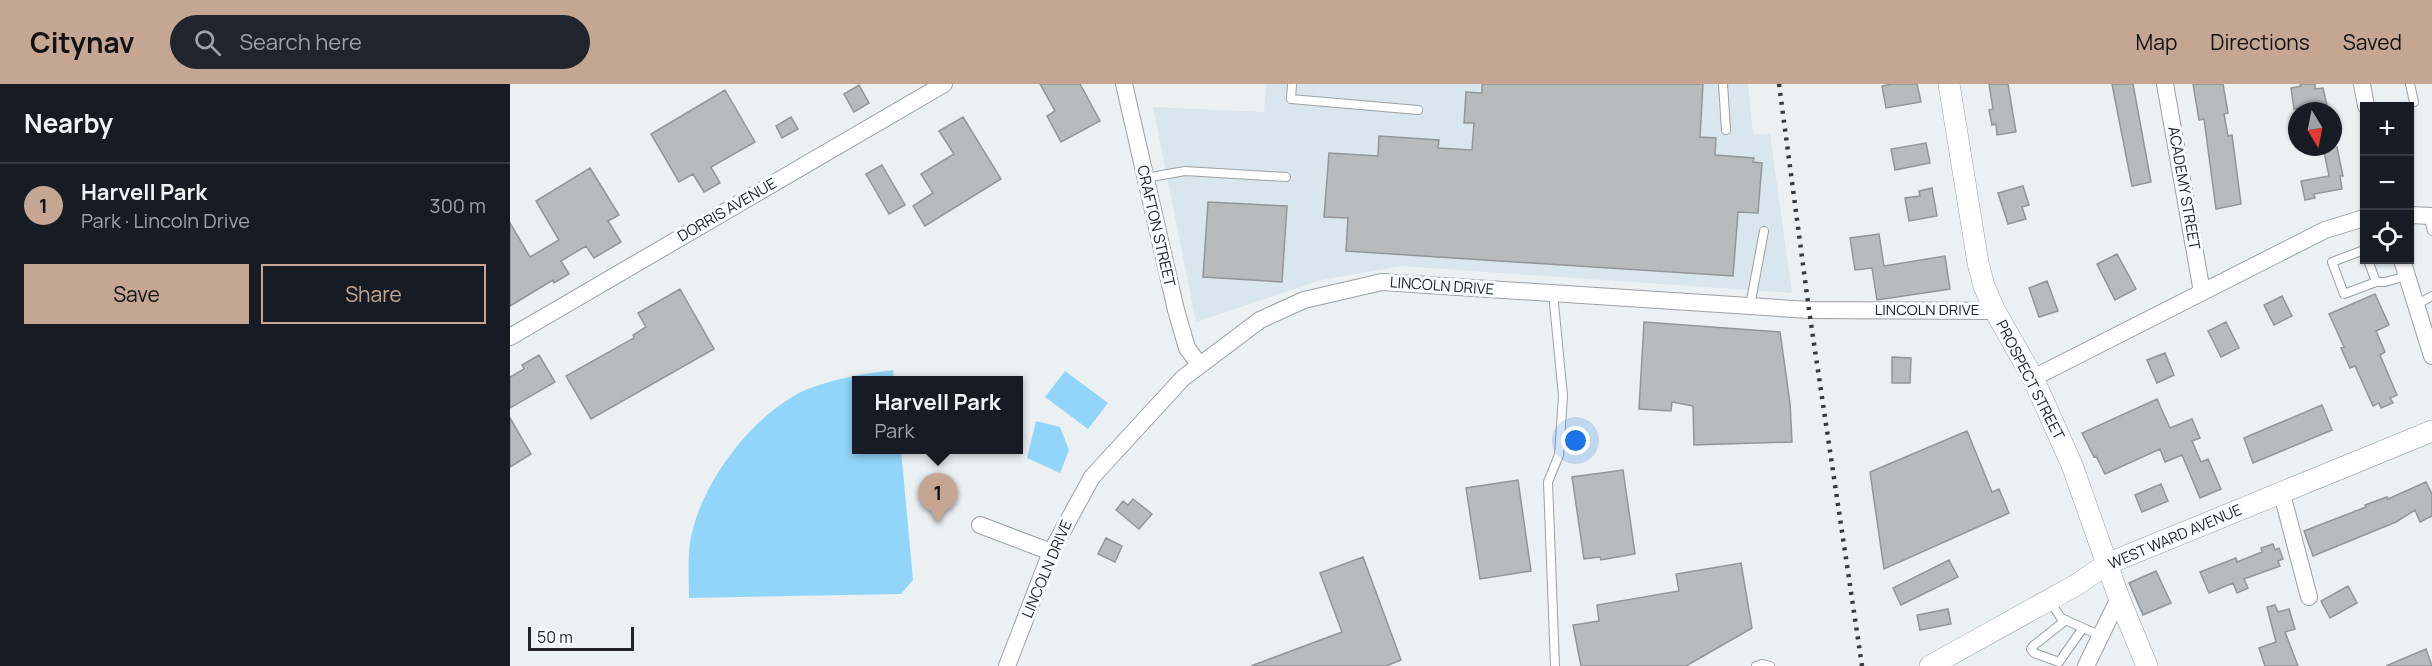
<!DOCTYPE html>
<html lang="en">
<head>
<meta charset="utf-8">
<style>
  :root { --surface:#171b24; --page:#20242c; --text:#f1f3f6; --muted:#9ea1a6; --line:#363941; --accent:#c4a693 }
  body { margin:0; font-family:Manrope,sans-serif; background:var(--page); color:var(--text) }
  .controls { position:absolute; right:18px; top:18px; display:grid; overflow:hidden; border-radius:0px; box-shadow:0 2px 4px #0004 }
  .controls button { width:54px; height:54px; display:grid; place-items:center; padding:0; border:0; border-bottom:2px solid var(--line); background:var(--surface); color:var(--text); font:30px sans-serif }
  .compass { position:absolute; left:1778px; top:18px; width:54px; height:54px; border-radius:50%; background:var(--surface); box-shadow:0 2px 4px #0004; rotate:170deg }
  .scale { position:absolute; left:18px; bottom:15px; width:106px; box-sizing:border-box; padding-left:6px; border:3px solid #222425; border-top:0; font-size:16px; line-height:21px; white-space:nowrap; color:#222425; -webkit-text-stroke:4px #fafdff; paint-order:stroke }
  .you { position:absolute; left:1066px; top:357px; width:21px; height:21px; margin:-15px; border:4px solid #fff; border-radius:50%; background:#1a73e8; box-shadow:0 0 0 9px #1a73e833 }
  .badge { display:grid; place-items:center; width:39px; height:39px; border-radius:50%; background:var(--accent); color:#111; font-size:20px; font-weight:700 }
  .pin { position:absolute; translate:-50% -50px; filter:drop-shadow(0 2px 3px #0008) }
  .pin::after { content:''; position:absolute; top:32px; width:21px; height:18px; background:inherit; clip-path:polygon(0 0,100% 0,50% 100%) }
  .popup { position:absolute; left:342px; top:292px; width:171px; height:78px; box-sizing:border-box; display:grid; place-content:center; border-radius:0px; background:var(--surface); filter:drop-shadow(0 2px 4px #0005); font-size:20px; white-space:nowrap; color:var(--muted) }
  .popup b { font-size:22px; color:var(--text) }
  .popup::after { content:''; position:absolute; left:50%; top:100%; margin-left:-12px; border:12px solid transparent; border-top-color:var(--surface) }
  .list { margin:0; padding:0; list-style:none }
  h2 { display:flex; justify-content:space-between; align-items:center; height:78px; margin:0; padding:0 24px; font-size:26px }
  h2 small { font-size:20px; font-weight:400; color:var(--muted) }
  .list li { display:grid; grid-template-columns:39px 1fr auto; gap:18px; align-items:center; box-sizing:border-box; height:84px; padding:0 24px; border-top:2px solid var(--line) }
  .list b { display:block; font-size:22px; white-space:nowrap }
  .list p { margin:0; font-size:20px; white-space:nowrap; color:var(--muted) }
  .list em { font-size:20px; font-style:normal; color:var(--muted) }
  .actions { display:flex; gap:12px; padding:18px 24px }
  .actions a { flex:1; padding:14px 0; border:2px solid var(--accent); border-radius:0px; text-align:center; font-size:21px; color:var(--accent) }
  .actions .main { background:var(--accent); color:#111 }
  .icon { flex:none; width:33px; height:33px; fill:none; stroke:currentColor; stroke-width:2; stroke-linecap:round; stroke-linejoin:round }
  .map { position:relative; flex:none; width:1922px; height:582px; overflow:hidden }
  header { display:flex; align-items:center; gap:36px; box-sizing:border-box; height:84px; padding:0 30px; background:var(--accent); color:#111 }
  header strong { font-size:28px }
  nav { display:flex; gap:33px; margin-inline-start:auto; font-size:21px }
  .search { width:420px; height:54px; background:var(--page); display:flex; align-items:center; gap:15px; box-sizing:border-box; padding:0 21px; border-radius:33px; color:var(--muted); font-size:22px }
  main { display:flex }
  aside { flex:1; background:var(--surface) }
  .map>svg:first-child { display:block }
</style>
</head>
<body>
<header>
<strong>Citynav</strong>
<div class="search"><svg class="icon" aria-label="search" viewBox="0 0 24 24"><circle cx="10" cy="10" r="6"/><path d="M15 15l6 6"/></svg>Search here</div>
<nav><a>Map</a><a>Directions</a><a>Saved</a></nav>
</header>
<main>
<aside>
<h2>Nearby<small></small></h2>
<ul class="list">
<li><span class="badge">1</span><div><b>Harvell Park</b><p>Park · Lincoln Drive</p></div><em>300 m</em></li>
</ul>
<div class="actions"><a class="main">Save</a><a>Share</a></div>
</aside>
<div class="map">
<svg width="1922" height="582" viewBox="0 0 1922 582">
  <rect width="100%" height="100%" fill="#ebf0f3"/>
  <path fill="#d9e6ed" d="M 756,0 L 1238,0 L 1243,50 L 1260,50 L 1282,209 L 891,182 L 811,196 L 686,238 L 643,23 L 754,28 Z"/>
  <path fill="#91d6fa" d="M 383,286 L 384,296 L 347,296 L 347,366 L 391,366 L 403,496 L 391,510 L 179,514 C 179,499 178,483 179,468 C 183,408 242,328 298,305 C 326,294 353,290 383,286 Z
    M 555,287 L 598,319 L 578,345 L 535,313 Z
    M 526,337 L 550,343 L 559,366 L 550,389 L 517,374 Z"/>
  <path fill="#b6bbbe" stroke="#929699" stroke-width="1.5" d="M 530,0 L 570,0 L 590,37 L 551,58 L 537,32 L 545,27 Z
    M 972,0 L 1193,0 L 1190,53 L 1206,54 L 1205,71 L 1244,74 L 1243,78 L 1252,79 L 1248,129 L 1228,128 L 1223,192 L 836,167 L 838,134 L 814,133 L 819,69 L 868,72 L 869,52 L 929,56 L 928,64 L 962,66 L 964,39 L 954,39 L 956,8 L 972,9 Z
    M 1382,0 L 1407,0 L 1411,18 L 1376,24 L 1372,2 Z
    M 1479,0 L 1498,0 L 1506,48 L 1487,51 L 1486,40 L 1482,41 L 1479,26 L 1483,25 Z
    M 1602,0 L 1623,0 L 1641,98 L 1622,102 Z
    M 1683,0 L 1713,0 L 1718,29 L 1714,30 L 1718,52 L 1722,51 L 1731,120 L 1706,125 L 1694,35 L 1689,36 Z
    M 1790,0 L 1805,0 L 1805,5 L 1813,4 L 1818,26 L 1796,27 L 1796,23 L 1784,25 L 1781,4 L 1791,2 Z
    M 349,1 L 359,19 L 344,28 L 334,10 Z
    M 215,6 L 245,58 L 201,83 L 210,99 L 194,108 L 183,90 L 169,98 L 141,50 Z
    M 281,33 L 288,45 L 272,54 L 266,42 Z
    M 453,33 L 491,95 L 415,142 L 403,122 L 423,109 L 411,90 L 444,70 L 429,47 Z
    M 1416,59 L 1420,79 L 1385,86 L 1381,65 Z
    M 1813,63 L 1827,63 L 1833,92 L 1830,92 L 1832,105 L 1804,110 L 1805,114 L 1795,116 L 1791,97 L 1819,92 Z
    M 372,81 L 395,121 L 379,130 L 356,90 Z
    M 80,84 L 109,131 L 98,137 L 111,158 L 84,174 L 76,162 L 51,177 L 59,190 L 44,199 L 43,196 L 0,222 L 0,139 L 20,173 L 49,156 L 26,117 Z
    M 1513,102 L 1519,121 L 1512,123 L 1516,135 L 1498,140 L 1488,109 Z
    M 1422,104 L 1427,132 L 1399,137 L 1395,114 L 1410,112 L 1409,107 Z
    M 698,118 L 777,122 L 772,198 L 693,193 Z
    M 1369,150 L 1374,182 L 1435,172 L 1440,205 L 1367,216 L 1362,184 L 1345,186 L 1340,154 Z
    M 1607,170 L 1626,205 L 1605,216 L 1587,180 Z
    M 1537,197 L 1548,227 L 1529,233 L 1519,204 Z
    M 170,205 L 204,265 L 81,335 L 56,292 L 124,254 L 123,251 L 136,243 L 128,229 Z
    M 1865,210 L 1879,241 L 1866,247 L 1875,268 L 1870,271 L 1887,311 L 1880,314 L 1883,319 L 1871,324 L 1869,319 L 1863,322 L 1845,282 L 1840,284 L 1831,264 L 1834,263 L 1819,230 Z
    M 1772,212 L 1782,232 L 1764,241 L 1754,221 Z
    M 1134,238 L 1270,248 L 1280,319 L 1282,358 L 1184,361 L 1183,322 L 1162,318 L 1161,327 L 1129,325 Z
    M 1716,238 L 1729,264 L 1711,273 L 1698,247 Z
    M 1655,269 L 1664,291 L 1647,299 L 1637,276 Z
    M 29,271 L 45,298 L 0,324 L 0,293 L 14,285 L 12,281 Z
    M 1382,273 L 1401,274 L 1400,299 L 1382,299 Z
    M 1647,315 L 1660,344 L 1682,335 L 1690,354 L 1682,357 L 1691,378 L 1698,375 L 1711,405 L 1690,414 L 1672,371 L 1655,378 L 1650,365 L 1595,390 L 1586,372 L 1584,373 L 1572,349 Z
    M 1812,321 L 1822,346 L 1743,379 L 1734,354 Z
    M 0,334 L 21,370 L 0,383 Z
    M 1457,347 L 1482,408 L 1489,405 L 1499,429 L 1374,485 L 1360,388 Z
    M 1113,386 L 1125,470 L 1091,476 L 1090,473 L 1074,475 L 1062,393 Z
    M 1008,396 L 1021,487 L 970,495 L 956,404 Z
    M 1916,398 L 1922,410 L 1922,432 L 1910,438 L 1905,426 L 1886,438 L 1803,472 L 1794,447 L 1856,423 L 1855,421 L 1877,413 L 1878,415 Z
    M 1651,400 L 1658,417 L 1632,428 L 1625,411 Z
    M 623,415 L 642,430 L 629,445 L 606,426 L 613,417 L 618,421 Z
    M 596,454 L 612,462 L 605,478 L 588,470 Z
    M 1763,460 L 1765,466 L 1769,464 L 1773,475 L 1768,477 L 1770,482 L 1734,495 L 1738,504 L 1727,509 L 1723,499 L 1699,509 L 1690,488 L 1726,474 L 1727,478 L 1752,468 L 1751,464 Z
    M 853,473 L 891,576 L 876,582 L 741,582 L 832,548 L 810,489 Z
    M 1439,476 L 1448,493 L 1391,521 L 1383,504 Z
    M 1231,479 L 1242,544 L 1176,582 L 1071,582 L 1063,541 L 1089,537 L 1087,521 L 1169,507 L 1166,490 Z
    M 1646,487 L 1661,519 L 1633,531 L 1619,499 Z
    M 1838,502 L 1847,519 L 1820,534 L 1811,517 Z
    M 1765,521 L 1768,528 L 1779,525 L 1785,545 L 1775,548 L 1788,582 L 1755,582 L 1749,564 L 1766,558 L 1757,523 Z
    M 1438,525 L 1441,540 L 1410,546 L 1407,531 Z
    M 1916,565 L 1922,582 L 1876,582 Z"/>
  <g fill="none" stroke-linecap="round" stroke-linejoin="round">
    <g stroke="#9ba0a2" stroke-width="10">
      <path id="service" d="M 782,0 L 781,15 L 908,26
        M 1213,0 L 1216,46
        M 1900,0 L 1904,18
        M 635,94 L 675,87 L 776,93
        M 1918,132 L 1922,147
        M 1854,168 L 1854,166 L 1822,178 L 1834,210 L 1866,198 L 1875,198 L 1897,192
        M 1858,176 L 1866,198
        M 1043,209 L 1053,312 L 1049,371 L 1038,398 L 1045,582
        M 1906,221 L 1922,212
        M 1240,222 L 1254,147
        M 1539,516 L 1551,534 L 1591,552
        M 1556,536 L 1523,562 L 1521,565 L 1524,569 L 1549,578 L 1573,544
        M 1246,582 L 1252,580 L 1260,582"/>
    </g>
    <g stroke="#9ba0a2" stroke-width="18">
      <path id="minor" d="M 614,0 L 666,226 L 677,264 L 689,280
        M 1655,0 L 1692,208
        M 1852,0 L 1856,22
        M 1900,131 L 1922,132
        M 1892,176 L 1922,272
        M 0,253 L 434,0
        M 1523,294 L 1815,146 L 1854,134
        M 1772,410 L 1799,513
        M 470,441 L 541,468
        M 497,582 L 541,468 L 582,393 L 673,294 L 750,236 L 794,216 L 872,198 L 1299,226 L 1485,227
        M 1576,582 L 1609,514"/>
    </g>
    <g stroke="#9ba0a2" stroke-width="22">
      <path id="tertiary" d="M 1439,0 L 1468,179 L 1474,202 L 1485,227 L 1523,294 L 1562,381 L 1609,514 L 1637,582
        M 1420,582 L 1566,501 L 1597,480 L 1922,347"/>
    </g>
    <use href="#service" stroke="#fff" stroke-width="8"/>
    <use href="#minor" stroke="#fff" stroke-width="16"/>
    <use href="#tertiary" stroke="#fff" stroke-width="21"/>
    <path stroke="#36393a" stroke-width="4.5" stroke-dasharray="3 6" stroke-linecap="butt" d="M 1269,0 L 1299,226 L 1352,582"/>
  </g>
  <g text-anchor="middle" stroke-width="6" stroke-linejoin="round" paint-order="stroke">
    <g font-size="15" fill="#222425" stroke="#fafdff">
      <text transform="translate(1674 104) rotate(80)" y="5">ACADEMY STREET</text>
      <text transform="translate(217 126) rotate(-30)" y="5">DORRIS AVENUE</text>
      <text transform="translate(646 142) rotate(77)" y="5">CRAFTON STREET</text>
      <text transform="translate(932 202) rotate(4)" y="5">LINCOLN DRIVE</text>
      <text x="1417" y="231">LINCOLN DRIVE</text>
      <text transform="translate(1520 296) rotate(63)" y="5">PROSPECT STREET</text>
      <text transform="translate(1665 453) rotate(-23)" y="5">WEST WARD AVENUE</text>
      <text transform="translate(537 485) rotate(-67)" y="5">LINCOLN DRIVE</text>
    </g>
  </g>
</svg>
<div class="controls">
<button>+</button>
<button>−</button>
<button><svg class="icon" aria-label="locate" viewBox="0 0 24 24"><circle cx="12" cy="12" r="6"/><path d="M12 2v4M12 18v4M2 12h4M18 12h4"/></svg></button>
</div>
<svg class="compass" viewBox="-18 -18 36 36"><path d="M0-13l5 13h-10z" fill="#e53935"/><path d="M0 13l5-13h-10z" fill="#9ea1a6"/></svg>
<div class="scale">50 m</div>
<div class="you"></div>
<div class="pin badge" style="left:428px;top:439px">1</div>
<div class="popup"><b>Harvell Park</b>Park</div>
</div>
</main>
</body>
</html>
